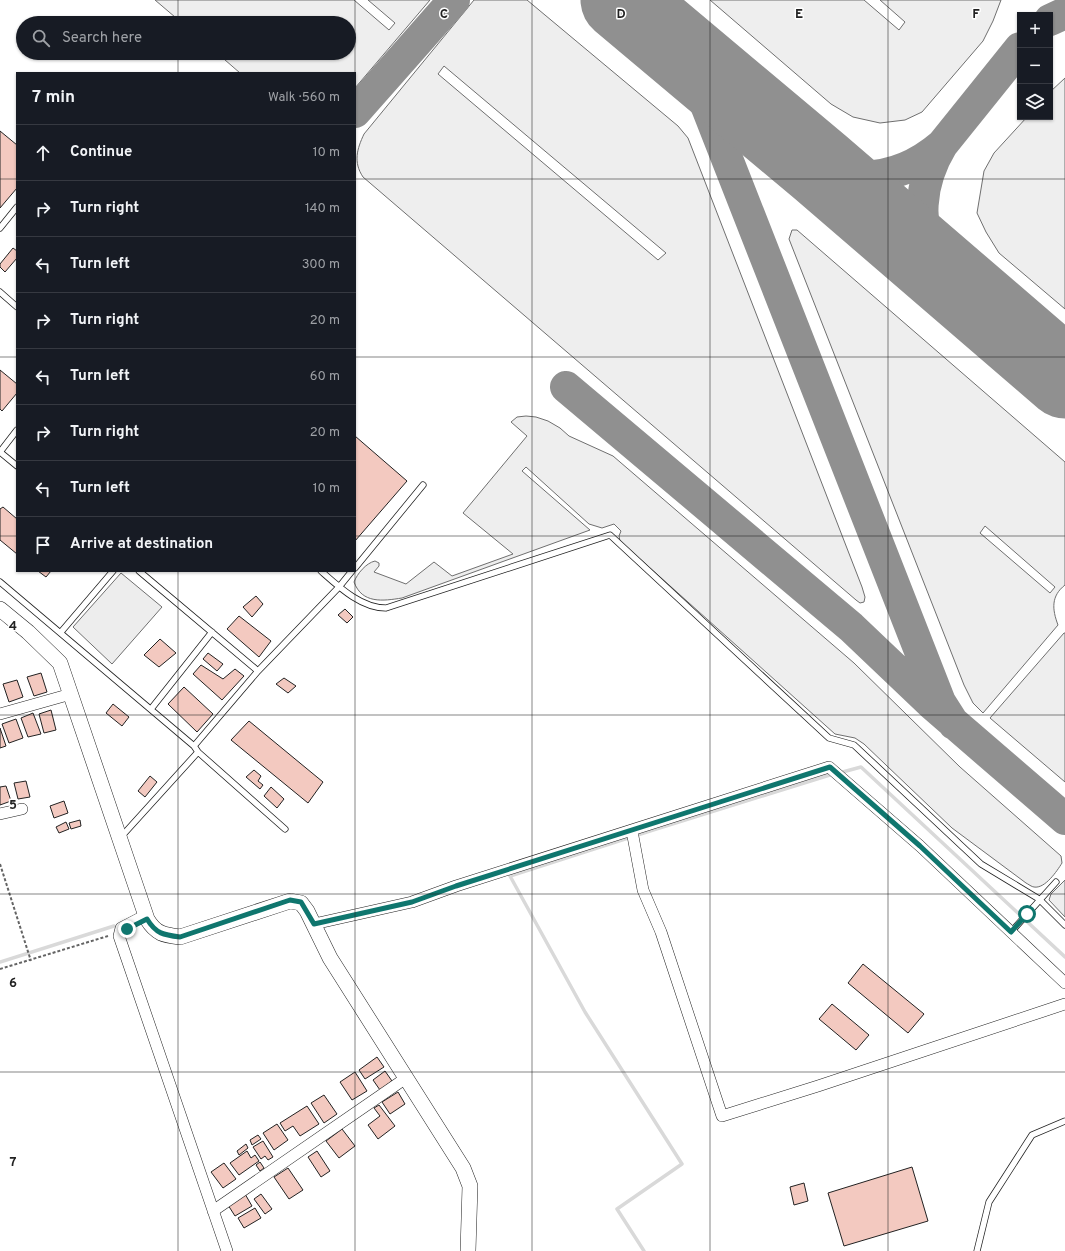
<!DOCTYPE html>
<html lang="en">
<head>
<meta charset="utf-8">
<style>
  :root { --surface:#171b24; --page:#20242c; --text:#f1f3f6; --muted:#9ea1a6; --line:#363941 }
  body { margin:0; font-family:Overpass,sans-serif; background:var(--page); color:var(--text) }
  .controls { position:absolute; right:12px; top:12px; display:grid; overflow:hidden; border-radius:0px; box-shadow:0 1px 3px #0004 }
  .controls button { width:36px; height:36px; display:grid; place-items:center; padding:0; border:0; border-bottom:1px solid var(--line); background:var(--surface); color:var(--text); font:20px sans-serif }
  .stop { position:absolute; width:12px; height:12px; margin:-9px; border:3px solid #0f766e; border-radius:50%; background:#fff }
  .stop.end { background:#0f766e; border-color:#fff; box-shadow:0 1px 4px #0008 }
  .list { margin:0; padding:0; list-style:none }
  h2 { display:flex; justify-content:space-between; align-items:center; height:52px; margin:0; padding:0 16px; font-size:17px }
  h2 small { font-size:13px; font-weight:400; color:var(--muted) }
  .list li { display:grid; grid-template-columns:26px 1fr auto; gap:12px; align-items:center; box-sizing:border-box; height:56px; padding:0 16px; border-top:1px solid var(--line) }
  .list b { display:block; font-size:15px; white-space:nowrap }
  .list em { font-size:13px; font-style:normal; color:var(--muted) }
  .icon { flex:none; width:22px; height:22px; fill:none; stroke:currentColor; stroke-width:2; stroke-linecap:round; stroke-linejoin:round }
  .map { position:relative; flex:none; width:1065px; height:1251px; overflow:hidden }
  .search { position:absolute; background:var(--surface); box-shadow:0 1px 3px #0004; left:16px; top:16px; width:340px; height:44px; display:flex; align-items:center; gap:10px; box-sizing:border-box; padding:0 14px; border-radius:22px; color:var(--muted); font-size:15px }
  .panel { position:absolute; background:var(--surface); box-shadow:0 1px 3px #0004; left:16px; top:72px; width:340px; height:500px; border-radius:0px }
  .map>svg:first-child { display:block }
</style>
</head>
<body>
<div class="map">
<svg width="1065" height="1251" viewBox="0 0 1065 1251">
  <rect width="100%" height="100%" fill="#fff"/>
  <path fill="#eee" stroke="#6f6f6f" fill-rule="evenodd" d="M 155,0 L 354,0 L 389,30 L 395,23 L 368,0 L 430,0 L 355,88 L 355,73 L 240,73 L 217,53 L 349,53 L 349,23 L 182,23 Z
    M 474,0 L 527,0 L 678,126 L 688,138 L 862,587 L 865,597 L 864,602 L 860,603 L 856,600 L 363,177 C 353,162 357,149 364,134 ZM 444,66 L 666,253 L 658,260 L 438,74 Z
    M 710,0 L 864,0 L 899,30 L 905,22 L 880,0 L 1001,0 L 993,21 L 983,41 L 922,112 L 905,120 L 880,123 L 853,117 L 831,104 Z
    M 1065,78 L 1065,309 L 999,253 L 986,232 L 977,213 L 984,171 L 994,153 L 1027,117 L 1050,117 L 1050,92 Z
    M 792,230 L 797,230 L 1065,462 L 1065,585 C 1051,596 1052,609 1058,625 L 983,713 L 973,703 L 964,685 L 789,239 ZM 985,526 L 1055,587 L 1050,593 L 980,533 Z
    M 526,416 L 536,417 L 548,421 L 560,428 L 569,436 L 613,456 L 854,663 L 960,767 L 1061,856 L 1062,863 C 1057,871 1045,889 1034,887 C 1032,887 1028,884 1026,883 L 952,828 L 864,744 L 855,738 L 835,734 L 620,541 L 619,536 L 621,531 L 614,524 L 602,528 L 589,524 L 526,467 L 522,471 L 590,530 L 402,598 C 383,601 362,604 354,582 C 357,574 366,563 375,561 L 379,563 L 379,566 L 374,572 L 406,584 L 434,562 L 452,576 L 513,554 L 463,513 L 527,436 L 511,422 L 517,417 Z
    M 1064,633 L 1065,633 L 1065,782 L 990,718 Z
    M 1065,880 L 1065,917 L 1049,900 L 1051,894 Z"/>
  <path fill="#ededed" stroke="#6f6f6f" d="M 121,573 L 162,607 L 112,664 L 73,627 Z"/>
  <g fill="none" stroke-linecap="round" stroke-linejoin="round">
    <path stroke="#d9d9d9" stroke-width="3.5" d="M 839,773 L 861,767 L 1065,957
      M 0,962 L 114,926
      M 644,1251 L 617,1209 L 682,1164 L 585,1012 L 510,876 L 653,830 L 833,774"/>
    <path stroke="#909090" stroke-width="32" d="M 1050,20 L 1065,13
      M 690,59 L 706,105 L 940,702 L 954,724
      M 355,112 L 454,0
      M 820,167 C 828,169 837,174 846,175 C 883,181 915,168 942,145 L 1020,48
      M 937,266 C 915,226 919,183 942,145
      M 566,387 L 851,627 L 933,705 L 1065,819"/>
    <path stroke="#909090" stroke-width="81" d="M 621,0 L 820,167 L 1065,378"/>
  </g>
  <path fill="#f3c9c0" stroke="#222" d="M 0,131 L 17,145 L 17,188 L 0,208 Z
    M 13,248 L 17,251 L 17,258 L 5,272 L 0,267 L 0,264 Z
    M 0,370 L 17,384 L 17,393 L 2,411 L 0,409 Z
    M 355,436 L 407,481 L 355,541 Z
    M 3,507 L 17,519 L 17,554 L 0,540 L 0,509 Z
    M 38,571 L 51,571 L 46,577 Z
    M 256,596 L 263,604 L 252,617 L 243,607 Z
    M 345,609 L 353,617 L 347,623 L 338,615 Z
    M 239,616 L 271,641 L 259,657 L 227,629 Z
    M 160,639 L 176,653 L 159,667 L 144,655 Z
    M 208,653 L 223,664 L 217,671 L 203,659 Z
    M 201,665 L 223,679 L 235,669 L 244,676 L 222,700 L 193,674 Z
    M 41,673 L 47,692 L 34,696 L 27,677 Z
    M 284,678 L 296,686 L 288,693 L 276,684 Z
    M 17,680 L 23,697 L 9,702 L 3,684 Z
    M 184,687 L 213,714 L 197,732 L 168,704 Z
    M 113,704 L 129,717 L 122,726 L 106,713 Z
    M 51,710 L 56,730 L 44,733 L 39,714 Z
    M 33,713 L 41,734 L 28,737 L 21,718 Z
    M 16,719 L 23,738 L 9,743 L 2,724 Z
    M 249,721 L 323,782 L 308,803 L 231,740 Z
    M 0,728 L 6,746 L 0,748 Z
    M 254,770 L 261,776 L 258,781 L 263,785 L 260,789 L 246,777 Z
    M 150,776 L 157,782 L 145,797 L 138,791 Z
    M 26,781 L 30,797 L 18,799 L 14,783 Z
    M 6,786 L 11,801 L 0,805 L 0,787 Z
    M 271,787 L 284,799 L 277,808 L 264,796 Z
    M 64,801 L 68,813 L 54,818 L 50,806 Z
    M 80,820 L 81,826 L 71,829 L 69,823 Z
    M 66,822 L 69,829 L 59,833 L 56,827 Z
    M 863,964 L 924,1014 L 908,1033 L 848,983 Z
    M 832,1004 L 869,1035 L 856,1050 L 819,1019 Z
    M 377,1057 L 384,1067 L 365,1079 L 359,1070 Z
    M 385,1071 L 392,1081 L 380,1090 L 373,1080 Z
    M 355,1072 L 367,1091 L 352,1100 L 340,1082 Z
    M 398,1092 L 405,1104 L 390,1114 L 382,1102 Z
    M 324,1095 L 337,1114 L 324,1123 L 311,1103 Z
    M 379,1105 L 395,1126 L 378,1139 L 368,1125 L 380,1116 L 374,1108 Z
    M 307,1106 L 319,1124 L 300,1136 L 293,1126 L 285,1131 L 280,1123 Z
    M 277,1124 L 288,1140 L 274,1150 L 263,1133 Z
    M 342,1129 L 355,1146 L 339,1158 L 326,1141 Z
    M 258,1135 L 261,1139 L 252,1145 L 250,1140 Z
    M 263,1141 L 273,1157 L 268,1160 L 265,1156 L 261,1159 L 253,1147 Z
    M 246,1144 L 248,1148 L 239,1155 L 237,1151 Z
    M 247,1151 L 251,1158 L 255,1155 L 259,1161 L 239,1175 L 230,1163 Z
    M 317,1151 L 330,1171 L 321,1177 L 308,1157 Z
    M 260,1162 L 264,1168 L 260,1171 L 256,1165 Z
    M 224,1163 L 236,1179 L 223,1188 L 211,1172 Z
    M 912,1167 L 928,1221 L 844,1246 L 828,1193 Z
    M 288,1168 L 303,1190 L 289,1199 L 274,1177 Z
    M 804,1183 L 808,1201 L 794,1205 L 790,1187 Z
    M 245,1194 L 252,1206 L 235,1216 L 228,1205 Z
    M 261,1194 L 272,1209 L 265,1214 L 254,1199 Z
    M 255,1208 L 261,1218 L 244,1228 L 238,1218 Z"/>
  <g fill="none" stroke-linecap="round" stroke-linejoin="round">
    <g stroke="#222" stroke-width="7">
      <path id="lane" d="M 0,228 L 17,207
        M 0,292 L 17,307
        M 0,452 L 17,430
        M 0,452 L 17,466
        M 355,568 L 423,485
        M 139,571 L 258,671
        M 321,571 C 339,587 361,608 386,608 L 610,535 L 829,738 L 854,745 L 981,864 L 1039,899 L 1065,925
        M 0,582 L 194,746 L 198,752 L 285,829
        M 61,632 L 113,571
        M 151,709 L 212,632
        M 194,746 L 258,671 L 339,587 L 352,571
        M 121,837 L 198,752
        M 1011,932 L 1056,882
        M 977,1251 L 989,1202 L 1032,1135 L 1065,1121"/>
    </g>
    <g stroke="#222" stroke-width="12">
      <path id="street" d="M 0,714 L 71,694
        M 0,814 L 22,809
        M 632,831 L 643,890 L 661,932 L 722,1116 L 818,1086 L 1065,1004
        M 146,915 L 121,928 L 119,936 L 227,1251
        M 314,924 L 412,902 L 456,886 L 829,767 L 920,846 L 1065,983
        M 213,1211 L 406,1078"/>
    </g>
    <g stroke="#222" stroke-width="16">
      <path id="secondary" d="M 0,609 L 28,632 L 60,663 L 147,919 C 156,934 164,935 180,937 L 290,901 L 301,903 L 307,911 L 330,958 L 463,1168 L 470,1186 L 468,1251"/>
    </g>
    <path stroke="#646464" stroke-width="2" stroke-dasharray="3 2" stroke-linecap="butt" d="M 0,864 L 31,961
      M 0,969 L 108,936"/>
    <use href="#lane" stroke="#fff" stroke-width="5.5"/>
    <use href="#street" stroke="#fff" stroke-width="11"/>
    <use href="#secondary" stroke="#fff" stroke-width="15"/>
  </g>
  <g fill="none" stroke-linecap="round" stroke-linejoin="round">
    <path stroke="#0f766e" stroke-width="5" d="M 127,929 L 147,919 C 156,934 164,935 180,937 L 290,900 L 301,902 L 314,924 L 412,902 L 456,886 L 830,767 L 920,846 L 1011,932 L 1027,914"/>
  </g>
  <path fill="none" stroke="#222" stroke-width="1" stroke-opacity="0.55" d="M 178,0 L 178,23M 355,0 L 355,73M 532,0 L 532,1251M 710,0 L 710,1251M 888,0 L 888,1251M 178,53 L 178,73M 355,73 L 355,571M 0,179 L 17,179M 355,179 L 1065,179M 0,357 L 17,357M 355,357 L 1065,357M 0,536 L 17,536M 355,536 L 1065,536M 178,571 L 178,1251M 355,571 L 355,1251M 0,715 L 1065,715M 0,894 L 1065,894M 0,1072 L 1065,1072"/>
  <g font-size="13" text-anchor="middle" font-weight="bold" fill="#222" stroke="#fff" stroke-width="3" stroke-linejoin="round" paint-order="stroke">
    <text x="444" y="18">C</text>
    <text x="621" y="18">D</text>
    <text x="799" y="18">E</text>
    <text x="976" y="18">F</text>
    <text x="13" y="630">4</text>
    <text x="13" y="809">5</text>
    <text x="13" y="987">6</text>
    <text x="13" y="1166">7</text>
  </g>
</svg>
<div class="controls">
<button>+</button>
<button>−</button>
<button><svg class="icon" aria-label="layers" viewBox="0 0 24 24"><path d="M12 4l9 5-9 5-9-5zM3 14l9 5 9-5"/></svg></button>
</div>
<div class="stop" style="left:1027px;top:914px"></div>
<div class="stop end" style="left:127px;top:929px"></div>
<div class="search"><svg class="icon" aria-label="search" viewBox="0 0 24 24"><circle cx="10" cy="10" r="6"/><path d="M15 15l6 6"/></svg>Search here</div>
<section class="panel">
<h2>7 min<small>Walk · 560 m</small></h2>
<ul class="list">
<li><svg class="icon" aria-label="ahead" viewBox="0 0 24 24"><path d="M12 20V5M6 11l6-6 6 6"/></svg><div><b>Continue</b></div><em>10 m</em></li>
<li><svg class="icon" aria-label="right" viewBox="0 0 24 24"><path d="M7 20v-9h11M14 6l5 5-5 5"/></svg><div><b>Turn right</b></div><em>140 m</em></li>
<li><svg class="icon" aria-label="left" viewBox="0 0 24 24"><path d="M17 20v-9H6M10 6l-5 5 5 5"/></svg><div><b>Turn left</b></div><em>300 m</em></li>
<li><svg class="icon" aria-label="right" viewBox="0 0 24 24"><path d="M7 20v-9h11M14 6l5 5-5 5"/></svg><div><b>Turn right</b></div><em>20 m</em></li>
<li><svg class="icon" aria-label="left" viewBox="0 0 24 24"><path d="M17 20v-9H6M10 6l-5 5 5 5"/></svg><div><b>Turn left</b></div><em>60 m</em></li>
<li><svg class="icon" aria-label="right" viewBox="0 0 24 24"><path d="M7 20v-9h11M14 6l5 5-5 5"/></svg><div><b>Turn right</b></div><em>20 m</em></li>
<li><svg class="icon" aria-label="left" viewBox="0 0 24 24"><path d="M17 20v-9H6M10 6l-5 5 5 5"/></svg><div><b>Turn left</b></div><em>10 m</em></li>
<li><svg class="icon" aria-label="arrive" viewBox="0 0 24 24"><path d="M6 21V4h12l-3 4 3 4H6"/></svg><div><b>Arrive at destination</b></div></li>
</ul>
</section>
</div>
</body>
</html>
